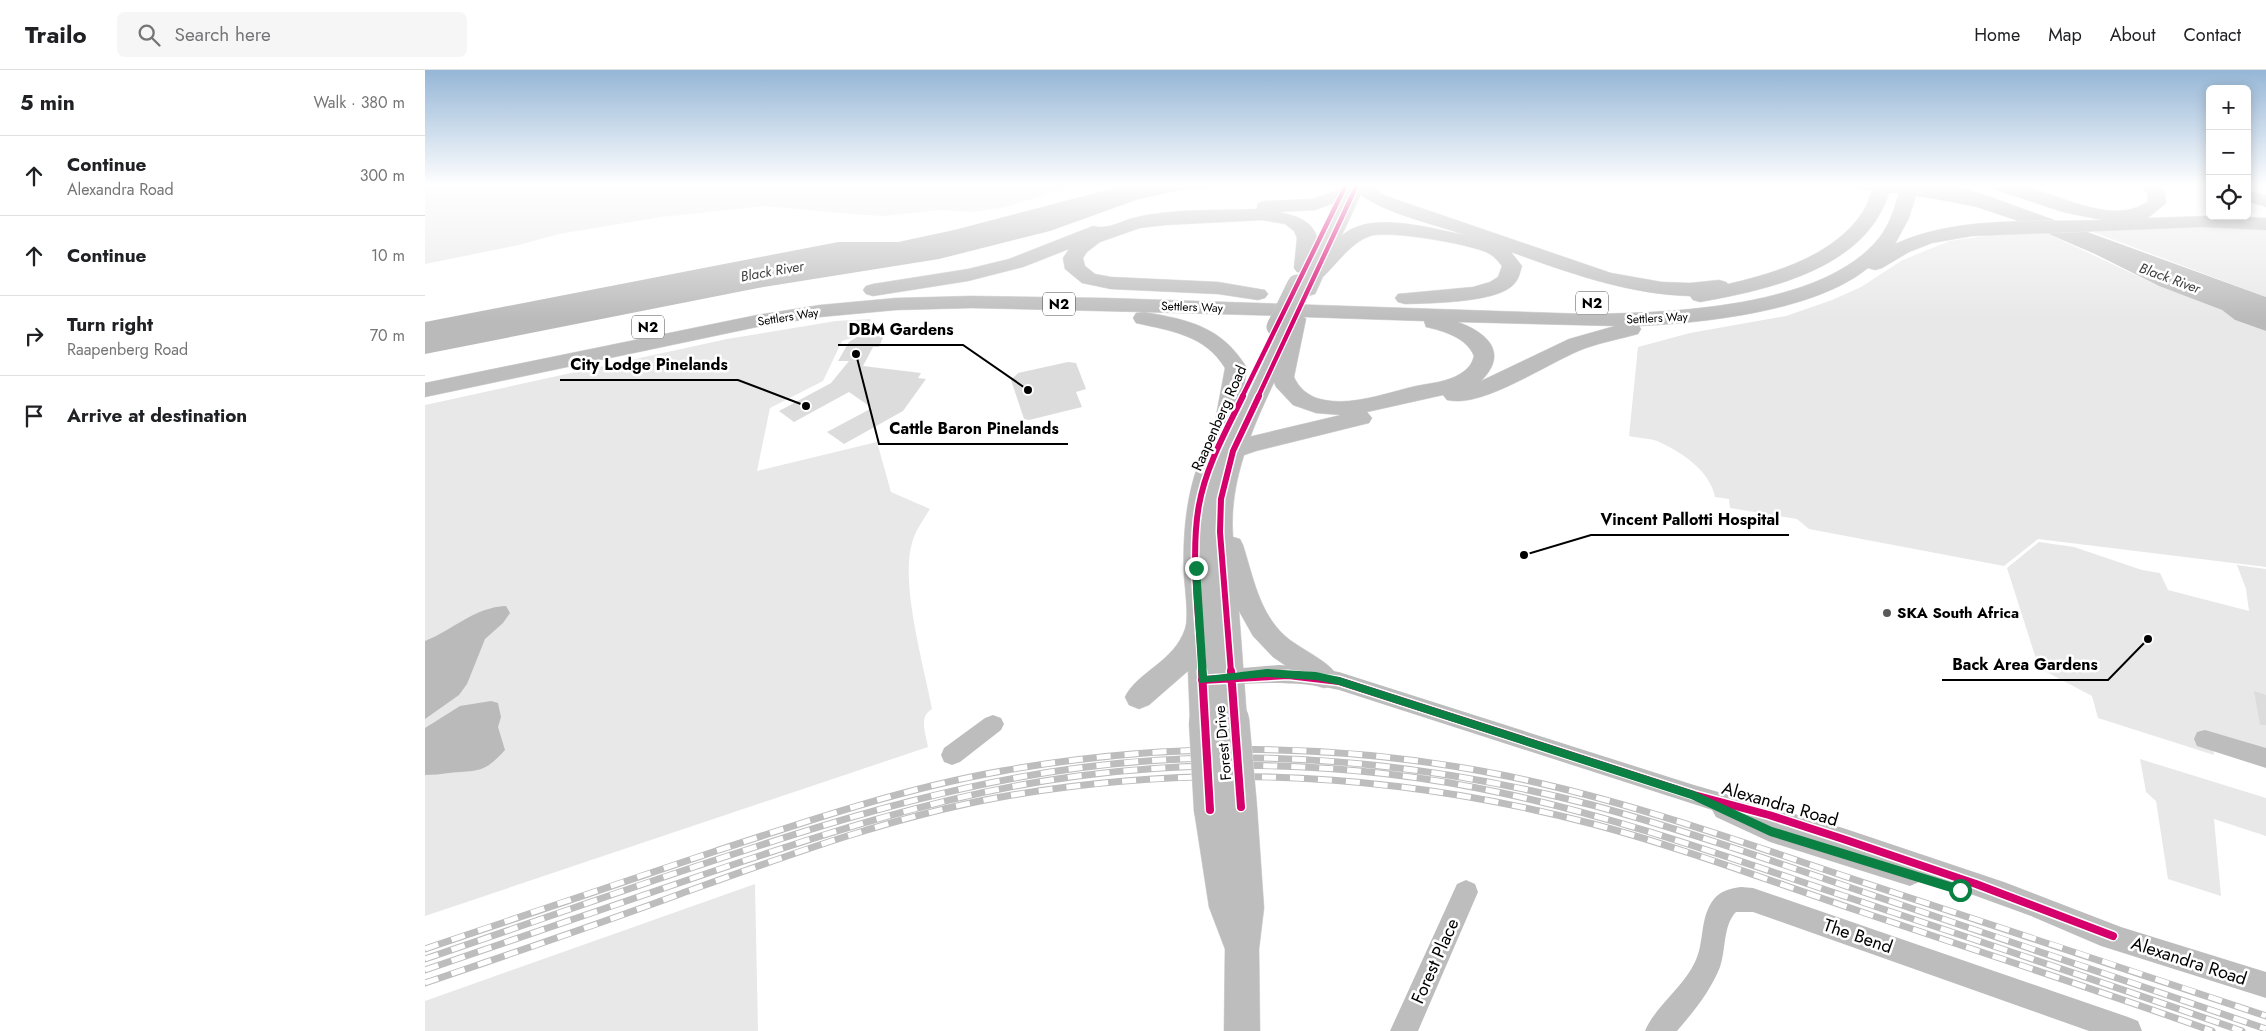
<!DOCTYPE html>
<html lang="en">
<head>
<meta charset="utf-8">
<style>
  :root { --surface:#fff; --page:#f6f6f6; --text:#202124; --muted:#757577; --line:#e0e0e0 }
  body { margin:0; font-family:Jost,sans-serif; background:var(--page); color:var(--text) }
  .controls { position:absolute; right:15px; top:15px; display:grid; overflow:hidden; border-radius:8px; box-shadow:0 2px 12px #0003 }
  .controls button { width:45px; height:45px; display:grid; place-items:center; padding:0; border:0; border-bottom:1px solid var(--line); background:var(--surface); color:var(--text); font:25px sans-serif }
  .stop { position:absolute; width:15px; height:15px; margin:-11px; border:4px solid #0b8043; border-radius:50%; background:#fff }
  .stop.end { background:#0b8043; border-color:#fff; box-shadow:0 1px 5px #0008 }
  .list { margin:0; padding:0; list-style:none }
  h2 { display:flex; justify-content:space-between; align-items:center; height:65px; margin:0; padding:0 20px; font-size:21px }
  h2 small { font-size:16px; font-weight:400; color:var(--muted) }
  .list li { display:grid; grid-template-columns:32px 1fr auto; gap:15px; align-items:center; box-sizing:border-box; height:80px; padding:0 20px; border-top:1px solid var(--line) }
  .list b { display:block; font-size:19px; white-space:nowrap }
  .list p { margin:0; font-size:16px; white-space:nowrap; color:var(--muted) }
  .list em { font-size:16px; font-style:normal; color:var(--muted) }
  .icon { flex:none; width:28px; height:28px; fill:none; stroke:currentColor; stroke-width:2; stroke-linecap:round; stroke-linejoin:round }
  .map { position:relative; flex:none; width:1841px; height:961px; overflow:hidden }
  header { display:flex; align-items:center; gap:30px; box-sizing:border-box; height:70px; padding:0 25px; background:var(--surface); border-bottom:1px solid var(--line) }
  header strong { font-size:24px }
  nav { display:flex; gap:28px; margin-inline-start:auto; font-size:18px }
  .search { width:350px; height:45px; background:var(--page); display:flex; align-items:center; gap:12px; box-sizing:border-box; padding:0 18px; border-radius:8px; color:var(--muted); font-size:19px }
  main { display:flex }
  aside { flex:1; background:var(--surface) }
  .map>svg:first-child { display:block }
</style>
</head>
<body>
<header>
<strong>Trailo</strong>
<div class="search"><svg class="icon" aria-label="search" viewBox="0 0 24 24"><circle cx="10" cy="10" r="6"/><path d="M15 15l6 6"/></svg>Search here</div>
<nav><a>Home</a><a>Map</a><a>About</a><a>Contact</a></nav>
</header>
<main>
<aside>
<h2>5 min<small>Walk · 380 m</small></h2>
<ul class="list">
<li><svg class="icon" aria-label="ahead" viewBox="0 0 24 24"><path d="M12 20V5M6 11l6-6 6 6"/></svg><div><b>Continue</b><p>Alexandra Road</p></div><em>300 m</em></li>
<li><svg class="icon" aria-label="ahead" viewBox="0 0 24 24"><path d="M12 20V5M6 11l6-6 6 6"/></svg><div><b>Continue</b></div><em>10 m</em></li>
<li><svg class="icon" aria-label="right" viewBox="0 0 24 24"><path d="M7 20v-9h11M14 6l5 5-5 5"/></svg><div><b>Turn right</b><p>Raapenberg Road</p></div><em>70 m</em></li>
<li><svg class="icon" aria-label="arrive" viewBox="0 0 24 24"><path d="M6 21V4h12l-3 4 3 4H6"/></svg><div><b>Arrive at destination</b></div></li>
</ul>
</aside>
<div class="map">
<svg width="1841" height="961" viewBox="0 0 1841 961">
  <rect width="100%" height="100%" fill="#fff"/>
  <path fill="#e8e8e8" d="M 0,115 L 652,115 L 581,137 L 548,142 L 515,140 L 460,146 L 440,145 L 339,136 L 236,147 L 134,164 L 94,175 L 0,194 Z
    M 1785,155 L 1841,157 L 1841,227 L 1668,162 L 1680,159 Z
    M 1587,162 L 1621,163 L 1734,216 L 1797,240 L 1810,250 L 1841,261 L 1841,497 L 1613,469 L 1579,496 L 1384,459 L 1372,449 L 1305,438 L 1304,429 L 1290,427 C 1285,400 1255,381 1232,371 C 1224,368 1213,368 1204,366 L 1213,277 L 1265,263 L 1361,246 L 1407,230 L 1436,217 L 1476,191 L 1502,180 L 1525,171 Z
    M 446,249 L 438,264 L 417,271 L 398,311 L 345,338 L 332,401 L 452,372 L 466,422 L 505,439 C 499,449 490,461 487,473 C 475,514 499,596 507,639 C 493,647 501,664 503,677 L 0,846 L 0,335 L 302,269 L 411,251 Z
    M 1614,472 L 1649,477 L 1717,500 L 1735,503 L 1743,520 L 1824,541 L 1821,519 L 1812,495 L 1841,499 L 1841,680 L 1786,665 L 1789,685 L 1673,648 L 1667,626 L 1614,598 L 1582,498 Z
    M 1715,689 L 1841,728 L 1841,766 L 1789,749 L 1796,826 L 1743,809 L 1731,731 L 1721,722 Z
    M 330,814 L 333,961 L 0,961 L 0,931 Z"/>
  <path fill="#bababa" d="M 701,115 L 843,115 L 756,120 L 714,129 L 625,161 L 514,189 L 333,218 L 0,284 L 0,252 L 413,172 L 473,172 L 529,160 Z
    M 1406,115 L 1530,115 L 1561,125 L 1841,227 L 1841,261 L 1810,250 L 1797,240 L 1734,216 L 1670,184 L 1596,152 L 1551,137 L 1505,128 Z
    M 81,536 L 85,543 L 78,553 L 60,569 L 42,614 L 34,625 L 0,649 L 0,571 C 28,560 50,537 81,536 Z
    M 66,631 L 73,633 L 76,647 L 73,657 L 80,680 C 58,704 54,700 24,703 C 16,704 8,705 0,705 L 0,658 L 35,636 Z"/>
  <path fill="#dcdcdc" d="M 459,265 L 454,277 L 448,277 L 438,296 L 496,303 L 493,308 L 501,309 L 478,341 L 419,374 L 402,362 L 447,338 L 424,322 L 369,352 L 354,341 L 406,313 L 424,291 L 413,291 L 424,272 L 432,267 Z
    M 643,292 L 651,293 L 661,319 L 651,322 L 657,337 L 604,350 L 599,349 L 586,310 L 593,303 Z
    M 1829,621 L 1841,625 L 1841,655 L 1835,655 Z"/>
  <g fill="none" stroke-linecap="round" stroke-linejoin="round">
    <g stroke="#dbdbdb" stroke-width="1">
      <path id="major" d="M 924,115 L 940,115 L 892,220 L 890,224 L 883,226 L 876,224 L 874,220 Z
        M 865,252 L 872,254 L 875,258 C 846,322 802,394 808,467 L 815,469 L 818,475 C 828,506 834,542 859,565 C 874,579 904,590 913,607 L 909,615 L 899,618 L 889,615 L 848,587 L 828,566 L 814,541 L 822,649 L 818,658 L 808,661 L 798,658 L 794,651 L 790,661 L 780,664 L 770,661 L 765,652 L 763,601 L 724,635 L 714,639 L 704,635 L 700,627 C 712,602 749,592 760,559 C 764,548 760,519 759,506 C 757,455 763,402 791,358 L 799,356 L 807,359 L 855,258 L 858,254 Z
        M 816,723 L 827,727 L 832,737 L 839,838 L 834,879 L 835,961 L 799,961 L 800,879 L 784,837 L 769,740 L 774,730 L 785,726 L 796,730 L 801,740 L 805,727 Z"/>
    </g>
    <g stroke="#dbdbdb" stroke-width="1">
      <path id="highway" d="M 926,115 L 945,115 L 961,126 L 1186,203 L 1237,212 L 1265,213 L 1294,210 L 1301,212 L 1303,214 C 1351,203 1411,185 1439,140 C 1443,133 1446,123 1449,115 L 1467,115 C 1464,123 1461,133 1457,140 C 1426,202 1337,221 1275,232 L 1268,230 L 1265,226 C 1202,224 1145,203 1086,182 L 1097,196 C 1095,202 1094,209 1089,214 C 1073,233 1005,233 980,234 L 973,232 L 970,228 L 973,224 L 1048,217 L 1065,212 L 1073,207 L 1077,196 C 1073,191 1069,186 1063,183 C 1045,174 964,160 945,166 C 927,172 912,193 899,206 L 892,208 L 885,206 L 883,203 L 872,202 L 869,198 L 872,168 L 869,161 L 860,154 L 837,150 L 740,155 L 715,158 L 675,172 L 662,182 L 658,188 L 660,196 L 670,204 L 686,207 L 793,212 L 840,220 L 843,224 L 840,228 L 833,230 L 793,224 L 686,219 L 657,213 L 640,199 L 638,188 L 644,179 L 598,197 L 543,211 L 448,226 L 441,224 L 438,220 L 441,216 L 448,214 L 543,199 L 584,189 L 668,156 C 682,160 694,152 708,148 C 747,138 792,141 832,139 L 833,133 L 840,131 L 887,129 L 917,119 L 923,120 L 926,124 L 923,128 L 890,140 L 853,142 C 869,145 888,150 892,168 C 893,176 890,186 889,193 C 899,184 909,172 920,163 C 951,141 1006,159 1040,165 C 1010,154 943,140 926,115 Z
        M 1476,115 L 1494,115 L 1484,148 L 1470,174 C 1534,145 1608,153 1677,150 L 1638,142 L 1568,119 L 1565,115 C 1574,115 1584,114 1592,115 C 1630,121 1687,158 1723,131 L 1722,123 L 1715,115 L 1735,115 L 1740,122 L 1741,133 L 1723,148 L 1785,146 L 1841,148 L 1841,160 L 1776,157 L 1547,166 L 1507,173 L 1484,182 L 1457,198 L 1450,200 L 1443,198 C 1391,241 1279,253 1214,256 L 1216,259 L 1213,264 C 1195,269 1178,272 1161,278 C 1125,291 1058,339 1022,330 L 1018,325 L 942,342 L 947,348 L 944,353 L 831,381 L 808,389 L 799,387 L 796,381 L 799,375 L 815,369 L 916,345 L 891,343 L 868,335 L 851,317 L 847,307 L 861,246 L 719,242 C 765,250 797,257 822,298 L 812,362 L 809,368 L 800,370 L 791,368 L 788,362 L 800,298 C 780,265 746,261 711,253 L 708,248 L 711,243 L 719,242 L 547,238 L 471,240 L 395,247 L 332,257 L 0,327 L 0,313 L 332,245 L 395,235 L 471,228 L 547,226 L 681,228 L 1161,244 C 1244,243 1398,238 1454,168 C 1466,153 1471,133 1476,115 ZM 879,247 L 999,251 L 1001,257 C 1019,261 1042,268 1049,286 C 1047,294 1043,299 1035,304 C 1022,312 1006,313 991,316 C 961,323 925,337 895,329 C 883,326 874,318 869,307 L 881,249 ZM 1033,252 L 1190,256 L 1144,269 L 1056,311 C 1084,283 1063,263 1033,252 Z
        M 1822,120 L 1841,125 L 1841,137 L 1822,131 Z"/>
    </g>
    <path fill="#bdbdbd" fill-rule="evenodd" d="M 854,595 L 884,597 L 914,602 L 1269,715 L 1418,758 L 1579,812 L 1696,857 L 1841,902 L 1841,928 L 1676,876 L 1606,846 L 1496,806 L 1494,812 L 1485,816 L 1345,772 L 1291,747 L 1287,740 L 914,620 C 874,611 835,612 794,616 L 787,614 L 783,608 L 787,602 L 794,600 Z
      M 568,645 L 576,648 L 579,654 L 576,660 L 535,692 L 527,695 L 519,692 L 516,685 L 519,678 L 560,648 Z
      M 1780,660 L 1841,678 L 1841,698 L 1772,676 L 1769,669 L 1772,662 Z
      M 1041,810 L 1050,814 L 1053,822 L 993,961 L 965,961 L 1032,814 Z
      M 1316,817 L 1328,818 L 1703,947 L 1713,951 L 1717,961 L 1664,961 L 1328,842 L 1311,842 C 1298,855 1301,880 1295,897 C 1285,922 1269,941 1252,961 L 1220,961 C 1231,935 1258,918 1270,892 C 1280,872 1274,848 1289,829 C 1295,821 1306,818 1316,817 Z"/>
    <use href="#major" fill="#bdbdbd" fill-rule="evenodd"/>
    <use href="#highway" fill="#bdbdbd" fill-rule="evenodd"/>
    <g stroke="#bdbdbd" stroke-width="7">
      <path id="rail" d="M 0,879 C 97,846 194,813 291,781 C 385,750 480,718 577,701 C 744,671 916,672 1082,706 C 1204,731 1322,774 1440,813 C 1574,857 1708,901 1841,946
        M 0,889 C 106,853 212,815 318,781 C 427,745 539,713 653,698 C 825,675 999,692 1167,735 C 1263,761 1356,794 1450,826 C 1581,870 1711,914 1841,959
        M 0,900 C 84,871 167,843 251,814 C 382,769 515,724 653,706 C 794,688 939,693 1077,723 C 1195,748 1308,789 1422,827 C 1554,871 1686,915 1817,961
        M 0,913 C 85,884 171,855 255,824 C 361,786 465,747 576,727 C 774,692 974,703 1168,754 C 1258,778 1345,811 1434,841 C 1552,881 1670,919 1787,961"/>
    </g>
    <use href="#rail" stroke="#fff" stroke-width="5" stroke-dasharray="14" stroke-linecap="butt"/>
    <g stroke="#dbdbdb" stroke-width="19" stroke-linecap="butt">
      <path id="major-bridge-far1" d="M 851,257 L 872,214"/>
    </g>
    <g stroke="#dbdbdb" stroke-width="33" stroke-linecap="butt">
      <path id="major-bridge" d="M 808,649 L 816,737
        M 780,652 L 785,740"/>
    </g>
    <use href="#major-bridge-far1" stroke="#bdbdbd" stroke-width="19"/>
    <use href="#major-bridge" stroke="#bdbdbd" stroke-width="32"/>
    <g stroke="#fff" stroke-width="7">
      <path id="cycleway-far2" d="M 817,327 L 921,115
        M 833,327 L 932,115"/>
    </g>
    <g stroke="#fff" stroke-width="9">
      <path id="cycleway-far1" d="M 777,602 C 774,552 765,483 774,435 C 781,396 801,361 818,326
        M 806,602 L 795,462 L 796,429 L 808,381 L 834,326"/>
    </g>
    <g stroke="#fff" stroke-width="11">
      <path id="cycleway" d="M 777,601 L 785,740
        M 806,601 L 816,737
        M 777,610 L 863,605 L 914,611 L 1269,725 L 1344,745 L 1418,769 L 1551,814 L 1688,866"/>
    </g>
    <use href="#cycleway-far2" stroke="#d6006c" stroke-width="4.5"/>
    <use href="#cycleway-far1" stroke="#d6006c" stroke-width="6"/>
    <use href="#cycleway" stroke="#d6006c" stroke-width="8"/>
  </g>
  <linearGradient id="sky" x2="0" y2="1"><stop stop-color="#95b6d6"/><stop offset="0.46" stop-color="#fff"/><stop offset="1" stop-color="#fff" stop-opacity="0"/></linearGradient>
  <rect width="1841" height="250" fill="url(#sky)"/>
  <path fill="#0b8043" d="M 771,495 L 775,498 L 782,606 L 842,599 L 891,602 L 914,607 L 1269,721 L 1347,757 L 1535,815 L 1540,820 L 1535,825 L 1345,766 L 1266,729 L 914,615 L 891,610 L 842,607 L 774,613 L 767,498 Z"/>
  <circle fill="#595959" stroke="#fff" stroke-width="2" cx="1462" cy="543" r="5"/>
  <g text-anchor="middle" stroke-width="5" stroke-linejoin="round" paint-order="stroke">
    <g font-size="12" fill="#000" stroke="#fff">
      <text transform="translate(767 237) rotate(2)" y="4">Settlers Way</text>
      <text transform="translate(363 247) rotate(-9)" y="4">Settlers Way</text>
      <text transform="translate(1232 248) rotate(-3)" y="4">Settlers Way</text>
    </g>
    <g font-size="14" font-style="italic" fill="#3e3e3e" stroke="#fff">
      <text transform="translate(347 201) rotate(-10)" y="5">Black River</text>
      <text transform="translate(1745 208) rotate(20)" y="5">Black River</text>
    </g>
    <g fill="#fff" stroke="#4c4c4c" stroke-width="1">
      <rect x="1151" y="221.5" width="32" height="23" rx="4"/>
      <rect x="618" y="222.5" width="32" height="23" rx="4"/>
      <rect x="207" y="245.5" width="32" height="23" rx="4"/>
    </g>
    <g font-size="14" font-weight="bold" fill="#000">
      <text x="1167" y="238">N2</text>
      <text x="634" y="239">N2</text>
      <text x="223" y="262">N2</text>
    </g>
    <g font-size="15" fill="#000" stroke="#fff">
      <text transform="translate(794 348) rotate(-66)" y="5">Raapenberg Road</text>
      <text transform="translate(798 673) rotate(-95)" y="5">Forest Drive</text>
    </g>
    <g font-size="15" font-weight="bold" fill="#000" stroke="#fff" text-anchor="start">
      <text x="1472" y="548">SKA South Africa</text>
    </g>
    <g font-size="18" fill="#000" stroke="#fff">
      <text transform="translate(1355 734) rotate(16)" y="6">Alexandra Road</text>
      <text transform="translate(1433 866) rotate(19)" y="6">The Bend</text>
      <text transform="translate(1010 891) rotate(-66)" y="6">Forest Place</text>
      <text transform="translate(1764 891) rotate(18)" y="6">Alexandra Road</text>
    </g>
  </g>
  <path fill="none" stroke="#000" stroke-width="2" d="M603 320L538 275H413M381 336L313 310H135M431 284L454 374H643M1099 485L1166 465H1364M1723 569L1683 610H1517"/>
  <g fill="#000" stroke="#fff" stroke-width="2">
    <circle cx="603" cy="320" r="5"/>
    <circle cx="381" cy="336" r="5"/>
    <circle cx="431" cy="284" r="5"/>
    <circle cx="1099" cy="485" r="5"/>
    <circle cx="1723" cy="569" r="5"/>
  </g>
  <g font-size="16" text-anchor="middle" font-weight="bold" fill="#000" stroke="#fff" stroke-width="5" stroke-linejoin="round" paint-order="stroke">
    <text x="476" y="265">DBM Gardens</text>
    <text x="224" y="300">City Lodge Pinelands</text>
    <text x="549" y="364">Cattle Baron Pinelands</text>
    <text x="1265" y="455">Vincent Pallotti Hospital</text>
    <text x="1600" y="600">Back Area Gardens</text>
  </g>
</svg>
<div class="controls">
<button>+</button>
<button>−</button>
<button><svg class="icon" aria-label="locate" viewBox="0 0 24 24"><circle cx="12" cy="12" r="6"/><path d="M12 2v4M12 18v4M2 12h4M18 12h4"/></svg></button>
</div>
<div class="stop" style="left:1535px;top:820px"></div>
<div class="stop end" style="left:771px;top:498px"></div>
</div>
</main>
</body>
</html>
